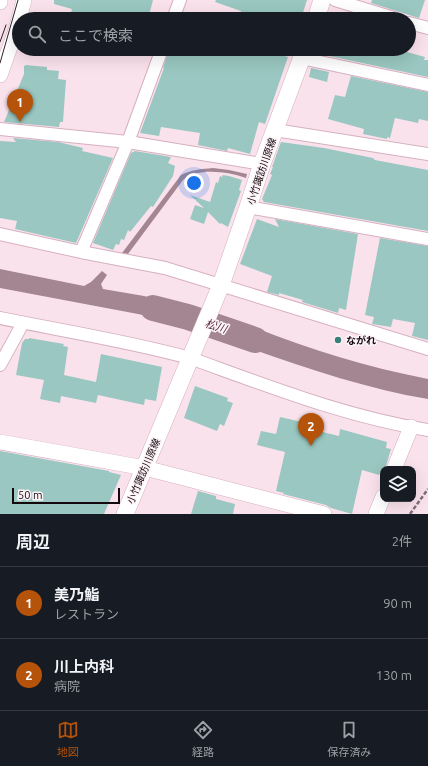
<!DOCTYPE html>
<html lang="ja">
<head>
<meta charset="utf-8">
<style>
  :root { --surface:#171b24; --page:#20242c; --text:#f1f3f6; --muted:#9ea1a6; --line:#363941; --accent:#b45309 }
  body { margin:0; font-family:Ubuntu,"Noto Sans JP",sans-serif; background:var(--page); color:var(--text) }
  .controls { position:absolute; right:12px; bottom:12px; display:grid; overflow:hidden; border-radius:8px; box-shadow:0 4px 16px #0002 }
  .controls button { width:36px; height:36px; display:grid; place-items:center; padding:0; border:0; border-bottom:1px solid var(--line); background:var(--surface); color:var(--text); font:20px sans-serif }
  .scale { position:absolute; left:12px; bottom:10px; width:108px; box-sizing:border-box; padding-left:4px; border:2px solid #14080e; border-top:0; font-size:11px; line-height:14px; white-space:nowrap; color:#14080e; -webkit-text-stroke:3px #fdf4f8; paint-order:stroke }
  .you { position:absolute; left:194px; top:183px; width:14px; height:14px; margin:-10px; border:3px solid #fff; border-radius:50%; background:#1a73e8; box-shadow:0 0 0 6px #1a73e833 }
  .badge { display:grid; place-items:center; width:26px; height:26px; border-radius:50%; background:var(--accent); color:#fff; font-size:13px; font-weight:700 }
  .pin { position:absolute; translate:-50% -33px; filter:drop-shadow(0 1px 2px #0008) }
  .pin::after { content:''; position:absolute; top:21px; width:14px; height:12px; background:inherit; clip-path:polygon(0 0,100% 0,50% 100%) }
  .list { margin:0; padding:0; list-style:none }
  h2 { display:flex; justify-content:space-between; align-items:center; height:52px; margin:0; padding:0 16px; font-size:17px }
  h2 small { font-size:13px; font-weight:400; color:var(--muted) }
  .list li { display:grid; grid-template-columns:26px 1fr auto; gap:12px; align-items:center; box-sizing:border-box; height:72px; padding:0 16px; border-top:1px solid var(--line) }
  .list b { display:block; font-size:15px; white-space:nowrap }
  .list p { margin:0; font-size:13px; white-space:nowrap; color:var(--muted) }
  .list em { font-size:13px; font-style:normal; color:var(--muted) }
  .icon { flex:none; width:22px; height:22px; fill:none; stroke:currentColor; stroke-width:2; stroke-linecap:round; stroke-linejoin:round }
  .map { position:relative; flex:none; width:428px; height:514px; overflow:hidden }
  .search { position:absolute; background:var(--surface); box-shadow:0 4px 16px #0002; left:12px; right:12px; top:12px; height:44px; display:flex; align-items:center; gap:10px; box-sizing:border-box; padding:0 14px; border-radius:22px; color:var(--muted); font-size:15px }
  .sheet { height:196px; background:var(--surface) }
  nav { display:flex; justify-content:space-around; align-items:center; box-sizing:border-box; height:56px; border-top:1px solid var(--line); background:var(--surface); font-size:11px; color:var(--muted) }
  nav a { display:grid; justify-items:center; gap:2px }
  nav .on { color:var(--accent) }
  .map>svg:first-child { display:block }
</style>
</head>
<body>
<div class="map">
<svg width="428" height="514" viewBox="0 0 428 514">
  <rect width="100%" height="100%" fill="#fae2ec"/>
  <path fill="#a48693" d="M 213,168 L 229,170 L 247,174 L 246,178 C 228,172 199,167 183,180 L 128,254 L 122,253 L 181,175 C 191,170 201,169 213,168 Z
    M 0,269 L 84,286 L 91,282 L 102,271 L 107,275 L 101,284 L 103,289 L 144,296 L 191,309 L 187,320 L 184,320 L 182,324 L 138,314 L 0,288 Z
    M 223,320 L 250,328 L 251,326 C 309,349 367,367 428,379 L 428,399 C 357,387 289,362 221,338 L 222,334 L 220,333 Z"/>
  <g fill="none" stroke-linecap="round" stroke-linejoin="round">
    <path stroke="#a48693" stroke-width="26" d="M 153,308 L 188,317 L 255,340"/>
  </g>
  <path fill="#9ac7c1" d="M 54,0 L 153,0 L 148,19 L 111,19 L 84,12 L 82,19 L 77,19 L 70,17 L 72,9 L 54,4 Z
    M 216,0 L 307,0 L 301,19 L 238,19 L 241,11 L 215,2 Z
    M 372,0 L 425,0 L 419,18 L 371,3 Z
    M 169,49 L 280,49 L 278,54 L 288,57 L 265,124 L 259,122 L 250,154 L 228,148 L 227,151 L 198,145 L 200,133 L 161,127 L 159,136 L 140,133 L 164,68 L 163,68 Z
    M 316,49 L 396,49 L 425,57 L 424,60 L 428,60 L 428,77 L 315,53 Z
    M 26,65 L 47,67 L 47,70 L 59,71 L 58,79 L 66,80 L 63,122 L 60,122 L 59,127 L 4,122 L 24,74 L 24,66 Z
    M 311,68 L 329,72 L 327,82 L 309,77 Z
    M 351,76 L 428,92 L 428,121 L 419,119 L 418,123 L 395,118 L 390,138 L 387,137 L 387,139 L 363,134 L 364,129 L 328,119 L 335,95 L 345,97 Z
    M 13,138 L 58,142 L 83,148 L 82,151 L 113,158 L 76,243 L 15,229 L 17,221 L 0,218 L 0,141 L 16,142 Z
    M 281,142 L 324,148 L 373,158 L 375,160 L 428,170 L 428,231 L 264,202 L 262,199 L 272,175 L 270,174 L 273,167 L 272,167 Z
    M 135,151 L 171,157 L 168,163 L 175,166 L 173,176 L 153,207 L 151,206 L 130,232 L 128,230 L 124,240 L 121,239 L 119,245 L 116,244 L 113,250 L 93,243 L 131,153 Z
    M 223,175 L 229,176 L 242,180 L 239,190 L 241,191 L 228,227 L 221,223 L 220,224 L 208,212 L 204,224 L 190,219 L 195,205 L 204,208 L 190,195 L 210,202 L 216,182 L 218,183 L 220,176 L 222,177 Z
    M 257,219 L 279,227 L 275,219 L 358,234 L 346,310 L 339,308 L 338,313 L 302,302 L 303,300 L 279,293 L 279,295 L 267,292 L 272,276 L 240,264 Z
    M 380,238 L 428,246 L 428,340 L 412,336 L 415,323 L 393,319 L 391,327 L 372,324 L 374,317 L 365,315 Z
    M 29,338 L 64,344 L 63,346 L 68,347 L 64,375 L 96,382 L 101,354 L 162,367 L 156,401 L 145,399 L 144,405 L 98,395 L 96,403 L 61,396 L 60,403 L 40,399 L 44,380 L 16,375 L 22,343 L 25,339 L 29,339 Z
    M 195,386 L 228,398 L 227,401 L 233,403 L 224,426 L 220,424 L 217,431 L 184,418 Z
    M 280,417 L 315,425 L 314,430 L 339,436 L 340,429 L 387,442 L 386,448 L 391,449 L 385,469 L 381,470 L 379,475 L 362,470 L 352,514 L 331,508 L 326,505 L 283,494 L 284,493 L 276,491 L 285,452 L 257,445 L 261,431 L 276,434 Z
    M 0,451 L 109,471 L 109,472 L 121,475 L 104,514 L 0,514 Z
    M 198,491 L 216,496 L 216,499 L 235,504 L 233,514 L 191,514 Z"/>
  <g fill="none" stroke-linecap="round" stroke-linejoin="round">
    <g stroke="#d6b0c0" stroke-width="14">
      <path id="minor" d="M 335,0 L 397,19
        M 173,19 L 180,0
        M 409,23 L 428,28
        M 301,58 L 428,85
        M 0,129 L 128,142 L 262,164
        M 275,130 L 428,154
        M 248,207 L 428,239
        M 0,234 L 81,252 L 165,268 L 428,349
        M 81,252 L 128,142 L 162,49
        M 0,318 C 64,331 128,341 190,358 C 268,386 346,417 428,430
        M 0,365 L 23,323"/>
    </g>
    <g stroke="#d6b0c0" stroke-width="16">
      <path id="tertiary" d="M 0,2 L 0,0
        M 0,75 L 16,30 L 24,0
        M 0,442 L 145,468 L 324,514
        M 394,469 L 411,427
        M 376,514 L 383,497"/>
    </g>
    <g stroke="#d6b0c0" stroke-width="18">
      <path id="secondary" d="M 316,19 L 322,0
        M 125,514 L 221,285 L 248,207 L 262,164 L 305,49"/>
    </g>
    <path stroke="#7f6d75" stroke-width="2.5" stroke-dasharray="4 2" stroke-linecap="butt" d="M 410,514 L 428,489"/>
    <use href="#minor" stroke="#fff" stroke-width="12"/>
    <use href="#tertiary" stroke="#fff" stroke-width="15"/>
    <use href="#secondary" stroke="#fff" stroke-width="17"/>
    <path stroke="#2e2127" stroke-width="1" d="M 0,42 L 6,25
      M 0,63 L 18,0"/>
  </g>
  <circle fill="#398079" stroke="#fdf4f8" stroke-width="1.5" cx="338" cy="340" r="4"/>
  <g text-anchor="middle" stroke-width="3" stroke-linejoin="round" paint-order="stroke">
    <g font-size="10" fill="#14080e" stroke="#fdf4f8">
      <text transform="translate(261 171) rotate(-71)" y="4">小竹諏訪川原線</text>
      <text transform="translate(143 471) rotate(-67)" y="4">小竹諏訪川原線</text>
    </g>
    <g font-size="10" font-weight="bold" fill="#14080e" stroke="#fdf4f8" text-anchor="start">
      <text x="346" y="344">ながれ</text>
    </g>
    <g font-size="11" font-style="italic" fill="#5a2d43" stroke="#fdf4f8">
      <text transform="translate(216 326) rotate(18)" y="4">松川</text>
    </g>
  </g>
</svg>
<div class="controls">
<button><svg class="icon" aria-label="layers" viewBox="0 0 24 24"><path d="M12 4l9 5-9 5-9-5zM3 14l9 5 9-5"/></svg></button>
</div>
<div class="scale">50 m</div>
<div class="you"></div>
<div class="pin badge" style="left:20px;top:122px">1</div>
<div class="pin badge" style="left:311px;top:446px">2</div>
<div class="search"><svg class="icon" aria-label="search" viewBox="0 0 24 24"><circle cx="10" cy="10" r="6"/><path d="M15 15l6 6"/></svg>ここで検索</div>
</div>
<section class="sheet">
<h2>周辺<small>2件</small></h2>
<ul class="list">
<li><span class="badge">1</span><div><b>美乃鮨</b><p>レストラン</p></div><em>90 m</em></li>
<li><span class="badge">2</span><div><b>川上内科</b><p>病院</p></div><em>130 m</em></li>
</ul>
</section>
<nav>
<a class="on"><svg class="icon" aria-label="map" viewBox="0 0 24 24"><path d="M3 6l6-2 6 2 6-2v14l-6 2-6-2-6 2zM9 4v14M15 6v14"/></svg>地図</a>
<a><svg class="icon" aria-label="directions" viewBox="0 0 24 24"><path d="M12 3l9 9-9 9-9-9zM9 14v-3h6M13 9l2 2-2 2"/></svg>経路</a>
<a><svg class="icon" aria-label="saved" viewBox="0 0 24 24"><path d="M7 4h10v16l-5-4-5 4z"/></svg>保存済み</a>
</nav>
</body>
</html>
